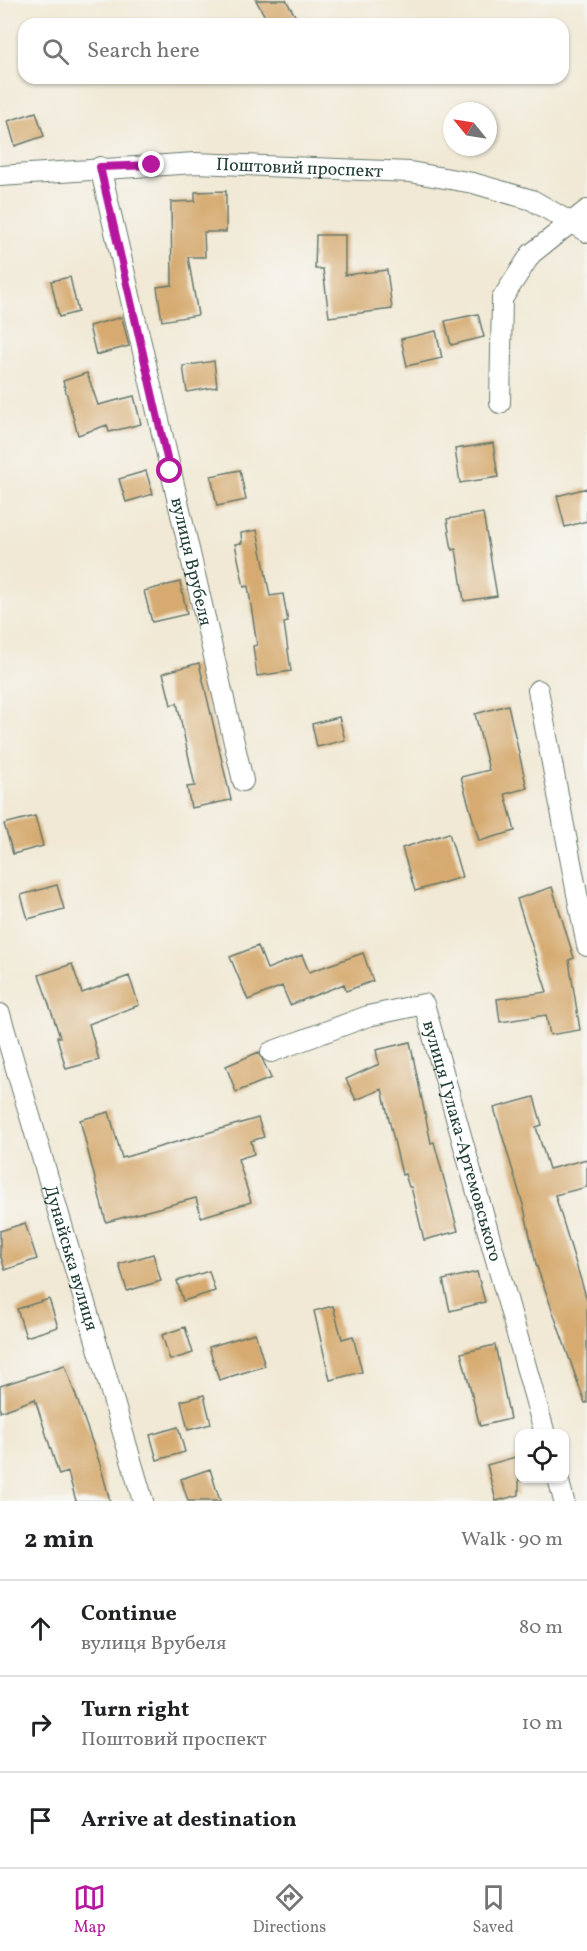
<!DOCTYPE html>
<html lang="en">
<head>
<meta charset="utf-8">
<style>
  :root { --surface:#fff; --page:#f2f2f2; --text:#202124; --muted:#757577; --line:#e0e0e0; --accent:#b5179e }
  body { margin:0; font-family:Vollkorn,serif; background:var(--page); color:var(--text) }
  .controls { position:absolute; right:18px; bottom:18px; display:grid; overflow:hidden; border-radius:12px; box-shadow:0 2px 4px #0004 }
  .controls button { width:54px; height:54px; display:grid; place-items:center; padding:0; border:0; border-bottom:2px solid var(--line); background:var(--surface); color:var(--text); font:30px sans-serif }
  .compass { position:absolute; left:443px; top:102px; width:54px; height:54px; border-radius:50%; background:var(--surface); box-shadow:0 2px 4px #0004; rotate:300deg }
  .stop { position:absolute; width:18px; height:18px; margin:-14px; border:4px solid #b5179e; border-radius:50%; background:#fff }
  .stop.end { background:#b5179e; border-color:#fff; box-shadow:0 2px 6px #0008 }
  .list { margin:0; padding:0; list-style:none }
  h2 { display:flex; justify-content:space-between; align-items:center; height:78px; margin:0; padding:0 24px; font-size:26px }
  h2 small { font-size:20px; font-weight:400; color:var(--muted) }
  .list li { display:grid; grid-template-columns:39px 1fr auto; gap:18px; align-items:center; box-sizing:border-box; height:96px; padding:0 24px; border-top:2px solid var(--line) }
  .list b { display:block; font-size:22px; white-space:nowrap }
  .list p { margin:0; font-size:20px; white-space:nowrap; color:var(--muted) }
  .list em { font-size:20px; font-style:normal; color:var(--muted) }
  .icon { flex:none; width:33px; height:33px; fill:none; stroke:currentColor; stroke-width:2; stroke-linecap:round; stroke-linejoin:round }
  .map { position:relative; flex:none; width:587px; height:1501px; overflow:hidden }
  .search { position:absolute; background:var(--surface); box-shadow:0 2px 4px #0004; left:18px; right:18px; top:18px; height:66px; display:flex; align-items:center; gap:15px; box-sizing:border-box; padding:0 21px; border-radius:18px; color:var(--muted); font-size:22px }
  .sheet { height:366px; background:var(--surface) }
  nav { display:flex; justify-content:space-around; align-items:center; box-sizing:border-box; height:84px; border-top:2px solid var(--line); background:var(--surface); font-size:16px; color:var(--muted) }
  nav a { display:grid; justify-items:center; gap:3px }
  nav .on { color:var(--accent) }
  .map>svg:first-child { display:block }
</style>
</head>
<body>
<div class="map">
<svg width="587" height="1501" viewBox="0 0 587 1501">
  <rect width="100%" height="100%" fill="#f6f6f2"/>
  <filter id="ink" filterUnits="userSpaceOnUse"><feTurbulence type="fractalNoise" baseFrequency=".0167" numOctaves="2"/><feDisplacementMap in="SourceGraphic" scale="12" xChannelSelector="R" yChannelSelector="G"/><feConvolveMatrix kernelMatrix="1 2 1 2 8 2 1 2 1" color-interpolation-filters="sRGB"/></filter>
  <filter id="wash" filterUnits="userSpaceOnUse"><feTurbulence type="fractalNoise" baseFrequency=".008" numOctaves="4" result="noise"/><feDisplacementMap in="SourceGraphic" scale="24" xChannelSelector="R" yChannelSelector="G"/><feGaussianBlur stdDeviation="1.35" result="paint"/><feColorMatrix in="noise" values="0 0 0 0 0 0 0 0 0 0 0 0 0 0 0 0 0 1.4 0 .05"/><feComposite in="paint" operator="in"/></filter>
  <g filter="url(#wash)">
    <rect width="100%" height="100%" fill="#f1e9d5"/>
    <g id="blocks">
      <path fill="#d6aa70" d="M 256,0 L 286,0 L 300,24 L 269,24 Z
        M 36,112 L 44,136 L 15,146 L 8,121 Z
        M 226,191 L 226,232 L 204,232 L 205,257 L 188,257 L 198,315 L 162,321 L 157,287 L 172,285 L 171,202 L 195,201 L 195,192 Z
        M 316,235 L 345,235 L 345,275 L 387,270 L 392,309 L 329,317 L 323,269 L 315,269 Z
        M 70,277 L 78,312 L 59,317 L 51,281 Z
        M 478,314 L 484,337 L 451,345 L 445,321 Z
        M 122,317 L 129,346 L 96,355 L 89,326 Z
        M 436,331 L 442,358 L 407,366 L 401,339 Z
        M 214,361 L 217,387 L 187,392 L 183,366 Z
        M 87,373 L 98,405 L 134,396 L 141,424 L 109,432 L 107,425 L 78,435 L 63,381 Z
        M 493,443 L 498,477 L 460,483 L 455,449 Z
        M 240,470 L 246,500 L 217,506 L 211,476 Z
        M 146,471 L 153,494 L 126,502 L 119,479 Z
        M 587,488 L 587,521 L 565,527 L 557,496 Z
        M 483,513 L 497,596 L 464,601 L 456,549 L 452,550 L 447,519 Z
        M 257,530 L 270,596 L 283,594 L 288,622 L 284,623 L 291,671 L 257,676 L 253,646 L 257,645 L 248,586 L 244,587 L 235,544 L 242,543 L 241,533 Z
        M 180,582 L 187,614 L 152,622 L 144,591 Z
        M 199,663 L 231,800 L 191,808 L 187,787 L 195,786 L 177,703 L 171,705 L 163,673 Z
        M 508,705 L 527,788 L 505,794 L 515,831 L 479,841 L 461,777 L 489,770 L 475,714 Z
        M 339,717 L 345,740 L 317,747 L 312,724 Z
        M 35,816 L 43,846 L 13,854 L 4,824 Z
        M 449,833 L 462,877 L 415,891 L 402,848 Z
        M 57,885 L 64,909 L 28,919 L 21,895 Z
        M 552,887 L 574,958 L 569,960 L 580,1030 L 550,1035 L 546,1015 L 500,1022 L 497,999 L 547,992 L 517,899 Z
        M 258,946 L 267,969 L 302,955 L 309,972 L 363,953 L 373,981 L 346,991 L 344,984 L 290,1005 L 282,986 L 248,1000 L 230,957 Z
        M 72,964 L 82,993 L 129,976 L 139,1005 L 89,1024 L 99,1060 L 66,1069 L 57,1037 L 60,1037 L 39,975 Z
        M 410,1042 L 431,1143 L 434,1142 L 458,1231 L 424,1240 L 411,1187 L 409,1187 L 405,1174 L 402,1175 L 382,1089 L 356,1100 L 346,1079 L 379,1064 L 376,1050 Z
        M 259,1052 L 271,1078 L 236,1092 L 226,1066 Z
        M 534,1097 L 542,1125 L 536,1127 L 549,1169 L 587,1159 L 587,1187 L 555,1195 L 587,1300 L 587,1403 L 585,1403 L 536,1264 L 524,1208 L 494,1108 Z
        M 109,1112 L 122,1158 L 258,1118 L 264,1137 L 251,1141 L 254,1154 L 238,1159 L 251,1202 L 201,1217 L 196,1198 L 106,1222 L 80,1120 Z
        M 25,1223 L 37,1259 L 5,1270 L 0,1254 L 0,1231 Z
        M 153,1254 L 161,1281 L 127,1291 L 119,1264 Z
        M 209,1271 L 215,1291 L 183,1301 L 177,1281 Z
        M 477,1272 L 485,1302 L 450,1311 L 443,1280 Z
        M 49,1299 L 58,1327 L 26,1337 L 17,1309 Z
        M 333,1306 L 342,1339 L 353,1336 L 362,1372 L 330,1380 L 314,1311 Z
        M 185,1327 L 193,1353 L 170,1360 L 162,1335 Z
        M 255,1333 L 265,1366 L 219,1380 L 209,1347 Z
        M 495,1345 L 510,1419 L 480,1426 L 461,1353 Z
        M 65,1365 L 100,1464 L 110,1501 L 76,1501 L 68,1472 L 59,1475 L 35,1399 L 0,1412 L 0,1386 Z
        M 204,1395 L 211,1424 L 188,1430 L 181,1401 Z
        M 178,1427 L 185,1452 L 157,1460 L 150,1435 Z
        M 519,1456 L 519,1495 L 496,1501 L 487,1465 Z
        M 210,1469 L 220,1501 L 188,1501 L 181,1479 Z"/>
    </g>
  </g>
  <g filter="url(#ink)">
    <use href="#blocks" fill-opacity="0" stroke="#68796c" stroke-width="1.5"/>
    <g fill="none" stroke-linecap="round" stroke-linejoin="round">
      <g stroke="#68796c" stroke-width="22">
        <g id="minor">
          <path id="s1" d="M 100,167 L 243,781"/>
          <path id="s2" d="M 0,176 L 195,163 L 410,172 L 473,183 L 532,200 L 587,232"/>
          <path d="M 500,403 L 502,299 L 531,254 L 587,210"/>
          <path d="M 538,690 L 587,946"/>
          <path id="s3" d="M 0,1014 L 143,1501"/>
          <path id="s4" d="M 271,1052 L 368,1016 L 424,1004 L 545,1434"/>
          <path d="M 558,1478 L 564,1501"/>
        </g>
      </g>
      <use href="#minor" stroke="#fff" stroke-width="20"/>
    </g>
  </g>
  <g fill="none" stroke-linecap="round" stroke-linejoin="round" filter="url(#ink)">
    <path stroke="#b5179e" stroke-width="8" d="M 152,165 L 100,167 L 170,471"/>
  </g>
  <g text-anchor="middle" stroke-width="6" stroke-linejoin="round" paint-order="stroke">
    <g font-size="18" fill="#1f3d34" stroke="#f6f6f2">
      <text dy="6" stroke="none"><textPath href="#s2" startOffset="300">Поштовий проспект</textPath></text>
      <text dy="6" stroke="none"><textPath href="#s1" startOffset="405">вулиця Врубеля</textPath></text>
      <text dy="6" stroke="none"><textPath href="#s4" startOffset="303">вулиця Гулака-Артемовського</textPath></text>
      <text dy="6" stroke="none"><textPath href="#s3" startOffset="254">Дунайська вулиця</textPath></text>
    </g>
  </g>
</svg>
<div class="controls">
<button><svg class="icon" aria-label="locate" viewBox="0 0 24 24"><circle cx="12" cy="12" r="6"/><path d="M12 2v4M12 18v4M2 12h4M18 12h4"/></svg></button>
</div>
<svg class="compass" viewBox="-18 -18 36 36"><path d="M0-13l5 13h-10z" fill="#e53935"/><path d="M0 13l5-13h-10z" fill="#757577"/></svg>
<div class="stop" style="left:170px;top:471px"></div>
<div class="stop end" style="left:152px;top:165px"></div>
<div class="search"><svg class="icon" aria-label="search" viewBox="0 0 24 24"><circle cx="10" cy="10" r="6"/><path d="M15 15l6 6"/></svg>Search here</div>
</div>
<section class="sheet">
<h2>2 min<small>Walk · 90 m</small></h2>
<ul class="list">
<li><svg class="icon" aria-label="ahead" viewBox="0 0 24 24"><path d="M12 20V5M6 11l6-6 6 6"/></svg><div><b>Continue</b><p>вулиця Врубеля</p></div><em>80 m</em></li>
<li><svg class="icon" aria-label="right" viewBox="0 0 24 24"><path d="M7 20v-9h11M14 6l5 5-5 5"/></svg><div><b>Turn right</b><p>Поштовий проспект</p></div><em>10 m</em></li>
<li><svg class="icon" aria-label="arrive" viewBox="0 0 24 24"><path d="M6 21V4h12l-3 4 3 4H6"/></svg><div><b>Arrive at destination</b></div></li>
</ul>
</section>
<nav>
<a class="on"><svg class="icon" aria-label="map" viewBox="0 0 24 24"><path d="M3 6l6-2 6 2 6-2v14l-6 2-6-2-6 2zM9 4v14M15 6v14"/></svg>Map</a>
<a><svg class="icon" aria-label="directions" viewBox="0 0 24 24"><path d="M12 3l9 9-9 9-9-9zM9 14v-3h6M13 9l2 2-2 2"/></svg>Directions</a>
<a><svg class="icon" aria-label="saved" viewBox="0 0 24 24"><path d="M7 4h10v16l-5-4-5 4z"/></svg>Saved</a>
</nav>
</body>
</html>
